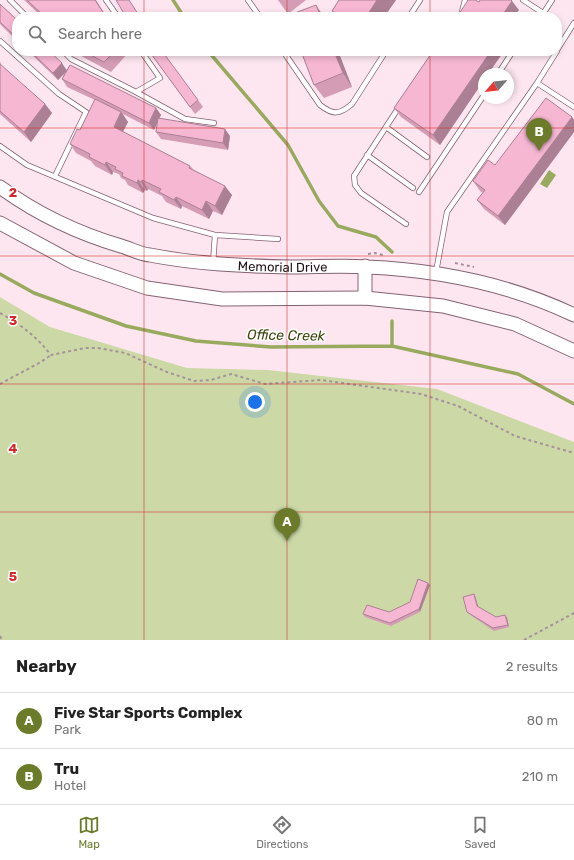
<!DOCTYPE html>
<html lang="en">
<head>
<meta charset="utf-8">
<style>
  :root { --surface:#fff; --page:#f6f6f6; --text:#222; --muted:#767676; --line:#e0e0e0; --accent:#6b7b2a }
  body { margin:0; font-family:Rubik,sans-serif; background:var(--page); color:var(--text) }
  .compass { position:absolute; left:478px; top:68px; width:36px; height:36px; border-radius:50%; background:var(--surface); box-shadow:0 2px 6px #0003; rotate:242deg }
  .you { position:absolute; left:255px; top:402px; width:14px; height:14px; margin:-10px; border:3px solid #fff; border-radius:50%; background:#1a73e8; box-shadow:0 0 0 6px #1a73e833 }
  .badge { display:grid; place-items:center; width:26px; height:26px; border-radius:50%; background:var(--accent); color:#fff; font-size:13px; font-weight:700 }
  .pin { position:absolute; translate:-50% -33px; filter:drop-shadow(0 1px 2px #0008) }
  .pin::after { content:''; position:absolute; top:21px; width:14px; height:12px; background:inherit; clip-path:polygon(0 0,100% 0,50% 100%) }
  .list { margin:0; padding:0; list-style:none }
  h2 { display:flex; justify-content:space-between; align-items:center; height:52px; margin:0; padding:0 16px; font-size:17px }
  h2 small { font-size:13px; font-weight:400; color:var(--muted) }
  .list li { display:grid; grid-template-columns:26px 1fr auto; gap:12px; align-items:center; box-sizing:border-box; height:56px; padding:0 16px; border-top:1px solid var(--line) }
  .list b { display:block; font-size:15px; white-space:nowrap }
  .list p { margin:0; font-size:13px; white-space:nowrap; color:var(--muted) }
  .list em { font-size:13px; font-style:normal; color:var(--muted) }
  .icon { flex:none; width:22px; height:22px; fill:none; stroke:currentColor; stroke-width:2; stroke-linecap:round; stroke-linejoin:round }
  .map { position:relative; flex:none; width:574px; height:640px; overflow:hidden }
  .search { position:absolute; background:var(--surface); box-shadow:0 2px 6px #0003; left:12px; right:12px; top:12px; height:44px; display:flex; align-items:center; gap:10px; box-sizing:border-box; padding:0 14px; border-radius:16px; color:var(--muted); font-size:15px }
  .sheet { height:164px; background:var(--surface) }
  nav { display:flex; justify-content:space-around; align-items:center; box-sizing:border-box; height:56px; border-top:1px solid var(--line); background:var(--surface); font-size:11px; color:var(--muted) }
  nav a { display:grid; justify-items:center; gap:2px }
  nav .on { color:var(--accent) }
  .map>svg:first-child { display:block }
</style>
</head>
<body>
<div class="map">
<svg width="574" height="640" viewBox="0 0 574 640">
  <rect width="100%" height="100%" fill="#fde6f0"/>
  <path fill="#ccd9a7" d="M 0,297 L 50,327 L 187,368 L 268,370 L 437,389 L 574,442 L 574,640 L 0,640 Z"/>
  <path fill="#98aa5e" d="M 549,170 L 556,175 L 547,188 L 540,184 Z"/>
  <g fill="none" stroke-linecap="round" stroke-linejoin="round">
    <path stroke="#98aa5e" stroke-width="3.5" d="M 173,0 L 184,17
      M 208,51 L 288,145 L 319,201 L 338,226 L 376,237 L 392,252
      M 0,274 L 34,293 L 126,326 L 196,341 L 271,347 L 392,346 L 518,374 L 574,404
      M 392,321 L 392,346"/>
    <g stroke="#846372" stroke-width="6">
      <path id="lane" d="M 10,0 L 27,17
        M 106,0 L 118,17
        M 248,0 L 260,17
        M 523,0 L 543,13
        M 409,17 L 420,0
        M 459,17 L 462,12 L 465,0
        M 541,17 L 552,0
        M 0,41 L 59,94 L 86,112 L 55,176
        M 557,50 L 574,23
        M 63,51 L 71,59 L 136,92 L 160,78 L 141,51
        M 283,51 L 320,105 C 333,115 339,115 352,104 L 386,51
        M 498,74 L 513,51
        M 537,83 L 557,51
        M 136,92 L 185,119 L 214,123
        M 399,107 L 354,176 L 355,185 L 361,193 L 406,224
        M 386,127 L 427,157
        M 0,146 L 27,165 L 153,218 L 215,235 L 278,239
        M 367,155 L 413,188
        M 419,192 L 484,95
        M 213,263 L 215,235
        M 436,272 L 447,212 L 537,83 L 574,107"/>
    </g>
    <g stroke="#846372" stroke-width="15">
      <g id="secondary">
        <path id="s1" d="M 0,187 C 37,214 77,233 121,246 C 131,249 140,254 150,255 C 196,264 244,266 291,267 C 316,267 342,265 367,267 C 438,270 509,284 574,315"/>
        <path d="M 0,223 L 74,263 L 147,288 L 222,299 L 365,298 L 443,306 L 515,324 L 574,351"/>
        <path d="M 365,266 L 365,298"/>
      </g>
    </g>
    <path stroke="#a4919a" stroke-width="2" stroke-dasharray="3 3" stroke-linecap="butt" d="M 368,254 L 375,253 L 383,255
      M 455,263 L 474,267
      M 0,313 C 20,324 36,336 51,355 L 85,348 L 98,348 L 125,353 L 167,372 L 194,381 L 211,380 L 231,374 L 265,384 L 321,380 L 421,394 L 458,406 L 515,436 L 574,453
      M 0,384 L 41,362 L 51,355
      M 0,636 L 2,640
      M 524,640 L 574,613"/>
    <use href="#lane" stroke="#fff" stroke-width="4.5"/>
    <use href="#secondary" stroke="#fff" stroke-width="13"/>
  </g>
  <path fill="#d49db5" d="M 24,0 L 96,0 L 107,17 L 42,17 Z
    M 278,0 L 306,0 L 288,14 Z
    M 339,0 L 396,0 L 384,17 L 336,17 L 332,11 Z
    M 0,4 L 17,20 L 17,41 L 0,24 Z
    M 28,51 L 49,51 L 67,70 L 156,108 L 161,115 L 159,118 L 230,136 L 228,150 L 161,139 L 156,132 L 158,122 L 154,130 L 123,114 L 128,122 L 123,132 L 190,166 L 194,170 L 232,195 L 222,215 L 213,211 L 209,219 L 182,206 L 181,209 L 166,202 L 162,196 L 148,189 L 147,191 L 145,190 L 143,193 L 128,185 L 125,180 L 121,178 L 119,174 L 113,172 L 112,175 L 95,166 L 91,161 L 76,153 L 70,144 L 80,130 L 95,100 L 67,87 L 62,79 L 66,71 L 58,80 Z
    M 77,51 L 129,51 L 129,52 L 111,72 L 83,57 Z
    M 149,51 L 198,100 L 203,107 L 195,114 Z
    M 301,51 L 338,51 L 352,87 L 324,98 L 314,85 Z
    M 433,51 L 504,51 L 488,74 L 484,74 L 484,80 L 440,145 L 401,117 L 394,108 Z
    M 0,62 L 1,63 L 0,65 L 45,104 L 52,113 L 31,142 L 0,114 Z
    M 572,117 L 574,120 L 574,132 L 505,225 L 484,209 L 477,200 L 483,193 L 480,191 L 473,181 Z
    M 430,585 L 420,612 L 391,626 L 365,617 L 363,614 L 389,612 L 410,602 Z
    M 474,594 L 475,596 L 478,607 L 496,617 L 505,615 L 507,618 L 509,627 L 494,631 L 469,614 L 467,612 Z"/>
  <path fill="#ac8094" d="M 377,0 L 396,0 L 384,17 L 366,17 Z
    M 512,1 L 519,10 L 514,17 L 501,17 Z
    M 316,5 L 324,17 L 321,17 Z
    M 334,51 L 338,51 L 352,87 L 343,73 Z
    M 491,51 L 504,51 L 488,74 L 484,74 L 484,80 L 440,145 L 433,135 Z
    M 62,63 L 67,71 L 58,80 L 53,73 Z
    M 45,104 L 52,113 L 31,142 L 24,132 Z
    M 156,108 L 161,115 L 154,130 L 149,123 Z
    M 121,112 L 128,122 L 120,137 L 114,127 Z
    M 572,117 L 574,120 L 574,132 L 505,225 L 498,216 Z
    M 225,129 L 230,136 L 228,150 L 223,143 Z
    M 106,162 L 113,172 L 112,175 L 105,165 Z
    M 138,180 L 145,190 L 143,193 L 137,183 Z
    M 142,180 L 148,189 L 147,191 L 141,182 Z
    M 225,186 L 232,195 L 222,215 L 215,206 Z
    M 176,197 L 182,206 L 181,209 L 174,200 Z
    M 206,201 L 213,211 L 209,219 L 202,210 Z
    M 428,583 L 430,585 L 420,612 L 419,609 Z
    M 474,594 L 475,596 L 479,609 L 477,606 Z
    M 505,615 L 507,618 L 509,627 L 508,625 Z"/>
  <path fill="#f6b7d3" stroke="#ac8094" d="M 27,0 L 95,0 L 106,17 L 45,17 Z
    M 116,0 L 129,0 L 140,17 L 126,17 Z
    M 339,0 L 377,0 L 366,17 L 341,17 L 332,11 Z
    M 468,0 L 475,0 L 479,2 L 480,0 L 511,0 L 512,1 L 501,17 L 457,17 Z
    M 0,4 L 17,20 L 17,38 L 0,22 Z
    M 316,5 L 321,17 L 288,17 L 287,16 Z
    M 30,51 L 49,51 L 62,63 L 53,73 Z
    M 83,51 L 115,51 L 104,62 Z
    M 149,51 L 162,51 L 198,100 L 190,107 Z
    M 301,51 L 334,51 L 343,73 L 314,85 Z
    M 433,51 L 491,51 L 433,135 L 394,108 Z
    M 0,64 L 45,104 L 24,132 L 0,111 Z
    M 70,65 L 156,108 L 149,123 L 62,79 Z
    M 546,98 L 572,117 L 498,216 L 477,200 L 485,190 L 473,181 L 488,160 L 495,165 Z
    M 95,99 L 121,112 L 114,127 L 190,166 L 189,168 L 225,186 L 215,206 L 206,201 L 202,210 L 176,197 L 174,200 L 159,192 L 161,189 L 142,180 L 141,182 L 138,180 L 137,183 L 122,176 L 123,173 L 115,169 L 116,167 L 106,162 L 105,165 L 89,157 L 90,154 L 70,144 L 77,129 L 80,130 Z
    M 158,118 L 225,129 L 223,143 L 156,132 Z
    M 418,579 L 428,583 L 419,609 L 390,623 L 363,614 L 367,605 L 389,612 L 410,602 Z
    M 474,594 L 477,606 L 496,617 L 505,615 L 508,625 L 493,628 L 467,612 L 463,597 Z"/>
  <path fill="none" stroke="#d62828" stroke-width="1" stroke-opacity="0.55" d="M 144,0 L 144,17M 287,0 L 287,17M 430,0 L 430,17M 144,51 L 144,640M 287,51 L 287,640M 430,51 L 430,640M 0,128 L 574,128M 0,256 L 574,256M 0,384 L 574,384M 0,512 L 574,512"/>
  <g text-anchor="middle" stroke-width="3" stroke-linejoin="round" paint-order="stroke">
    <g font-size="13" fill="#201319" stroke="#fff">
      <text dy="5" stroke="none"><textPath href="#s1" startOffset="299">Memorial Drive</textPath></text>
    </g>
    <g font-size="14" font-style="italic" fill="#3b450c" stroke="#fff">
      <text transform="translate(286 335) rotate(1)" y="5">Office Creek</text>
    </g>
  </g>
  <g font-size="13" text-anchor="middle" font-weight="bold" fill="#d62828" stroke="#fff" stroke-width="3" stroke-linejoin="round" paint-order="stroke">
    <text x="13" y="197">2</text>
    <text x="13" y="325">3</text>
    <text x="13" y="453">4</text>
    <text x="13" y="581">5</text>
  </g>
</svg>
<svg class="compass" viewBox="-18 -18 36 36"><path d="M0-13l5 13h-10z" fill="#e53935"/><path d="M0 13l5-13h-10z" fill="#767676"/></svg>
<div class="you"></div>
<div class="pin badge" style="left:287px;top:541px">A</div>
<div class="pin badge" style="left:539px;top:151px">B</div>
<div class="search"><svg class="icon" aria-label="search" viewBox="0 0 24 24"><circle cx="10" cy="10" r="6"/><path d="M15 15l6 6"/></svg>Search here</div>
</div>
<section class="sheet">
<h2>Nearby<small>2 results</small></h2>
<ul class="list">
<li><span class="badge">A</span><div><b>Five Star Sports Complex</b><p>Park</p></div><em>80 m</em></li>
<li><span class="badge">B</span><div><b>Tru</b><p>Hotel</p></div><em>210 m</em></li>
</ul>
</section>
<nav>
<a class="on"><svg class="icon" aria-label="map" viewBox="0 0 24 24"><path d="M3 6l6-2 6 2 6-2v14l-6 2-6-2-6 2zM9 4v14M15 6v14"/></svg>Map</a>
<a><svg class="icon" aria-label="directions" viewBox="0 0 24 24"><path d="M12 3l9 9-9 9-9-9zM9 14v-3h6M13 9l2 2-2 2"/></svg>Directions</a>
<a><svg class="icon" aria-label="saved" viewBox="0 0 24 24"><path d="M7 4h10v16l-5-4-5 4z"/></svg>Saved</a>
</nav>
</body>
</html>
